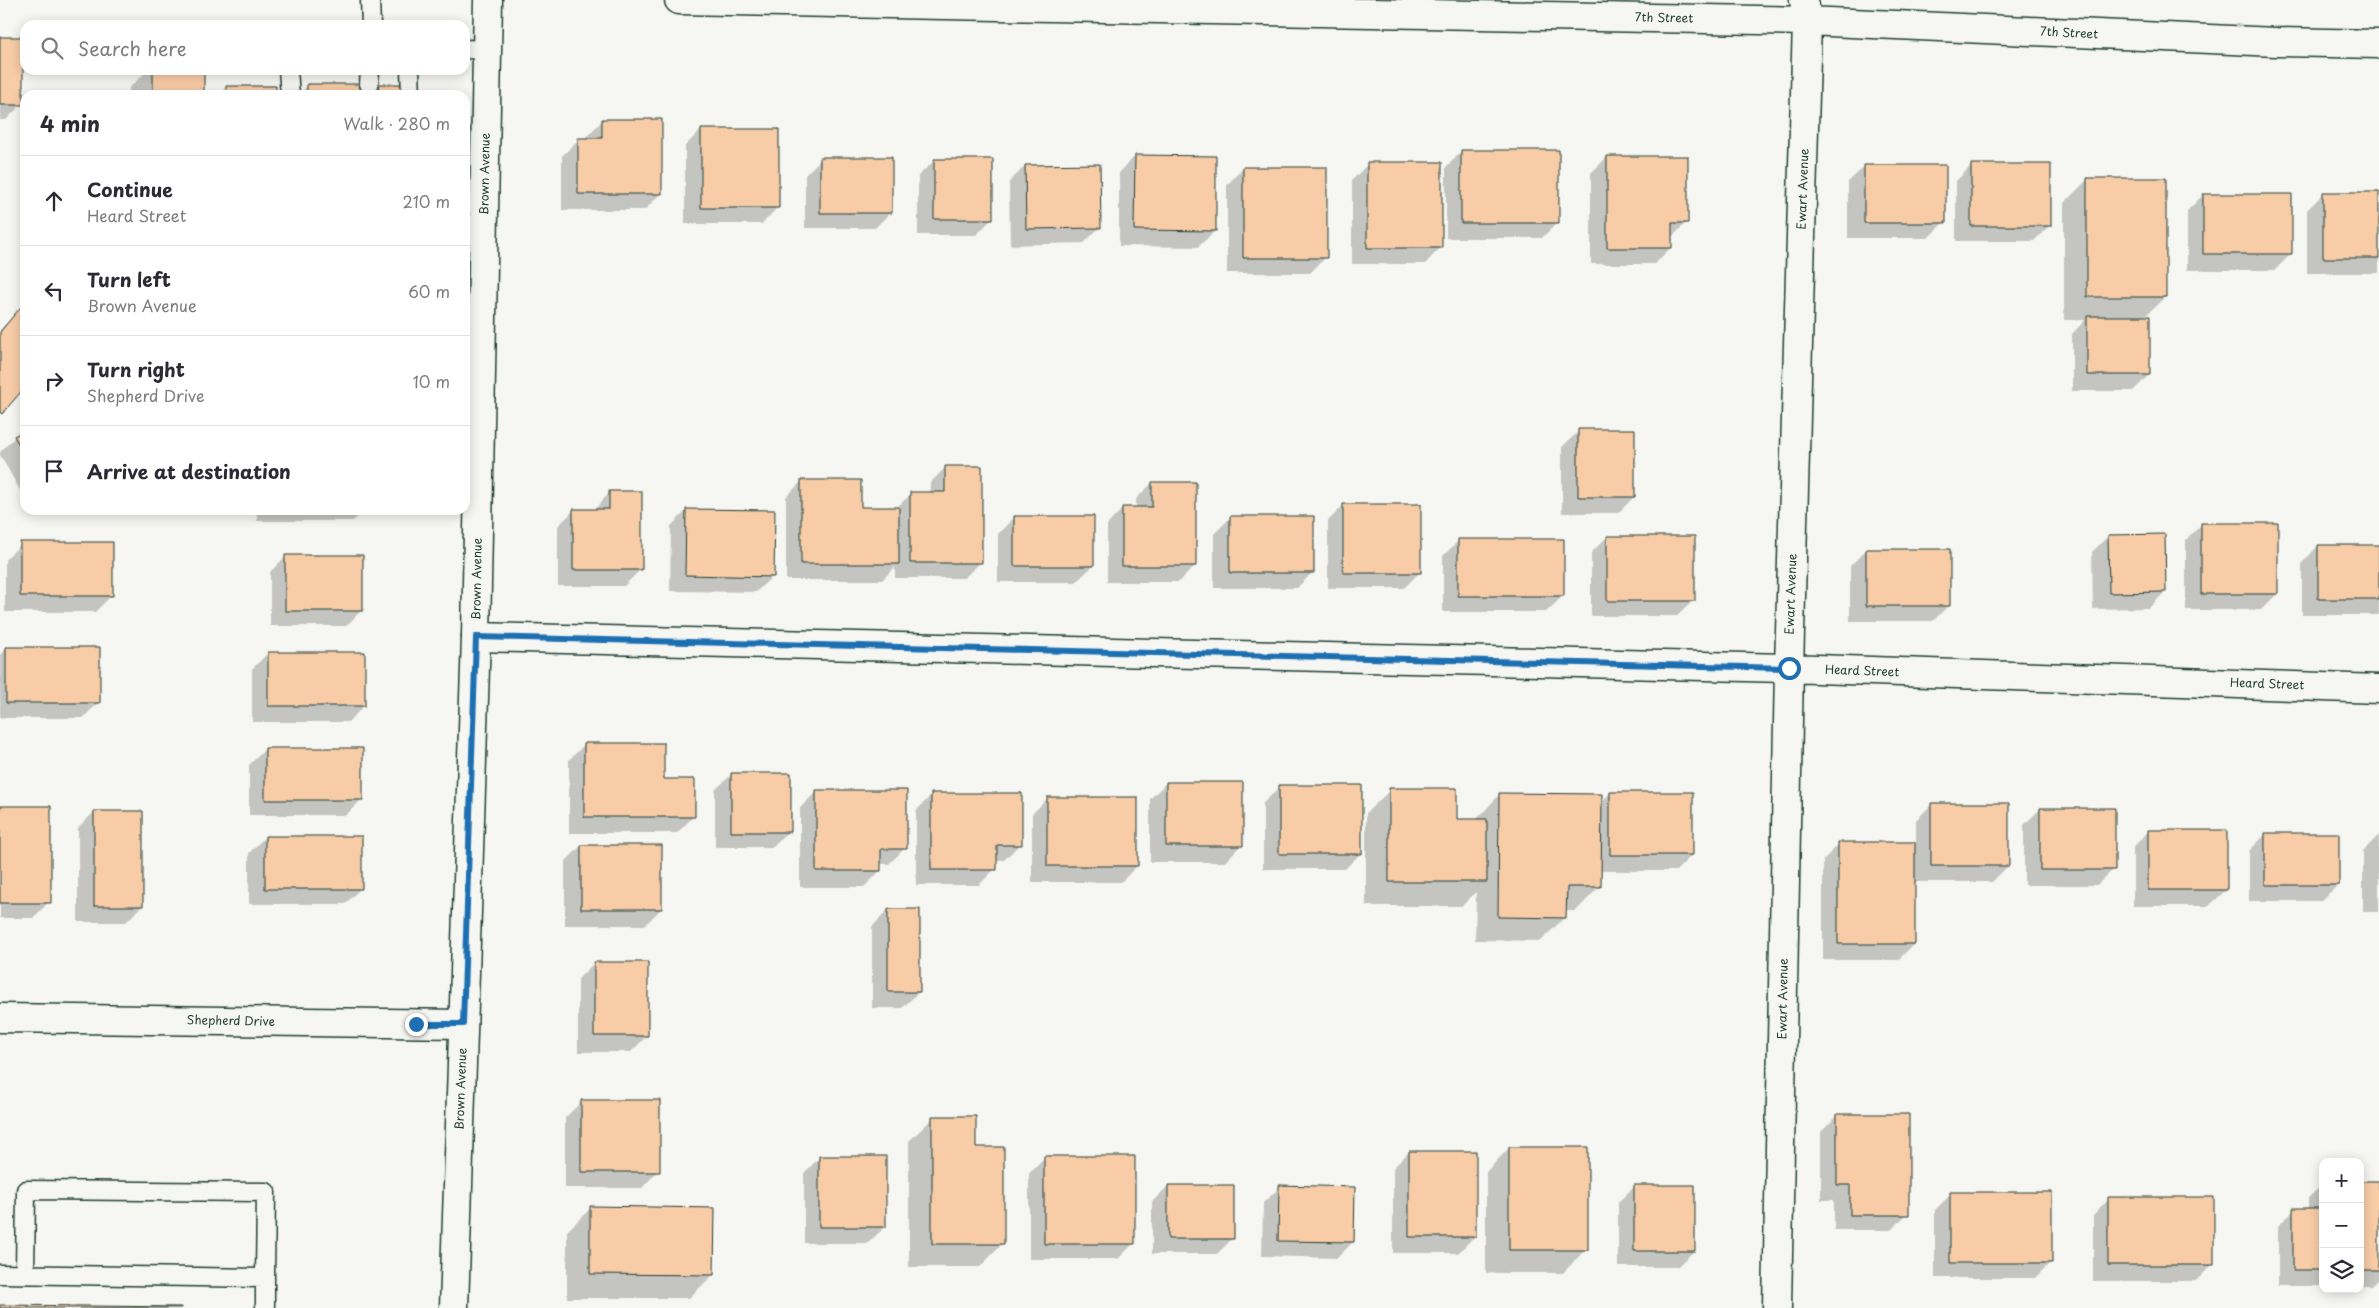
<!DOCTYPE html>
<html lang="en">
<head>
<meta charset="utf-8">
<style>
  :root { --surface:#fff; --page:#f2f2f3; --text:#2b2b33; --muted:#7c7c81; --line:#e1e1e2 }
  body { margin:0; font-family:"Playpen Sans",sans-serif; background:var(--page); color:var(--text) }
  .controls { position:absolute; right:15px; bottom:15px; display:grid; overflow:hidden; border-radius:10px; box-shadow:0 2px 12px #0003 }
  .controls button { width:45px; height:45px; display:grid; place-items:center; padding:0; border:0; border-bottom:1px solid var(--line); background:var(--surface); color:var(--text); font:25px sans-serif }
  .stop { position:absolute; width:15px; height:15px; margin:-11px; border:4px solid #1f6fb2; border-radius:50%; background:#fff }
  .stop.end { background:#1f6fb2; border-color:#fff; box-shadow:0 1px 5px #0008 }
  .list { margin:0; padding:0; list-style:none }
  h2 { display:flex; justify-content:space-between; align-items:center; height:65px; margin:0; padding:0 20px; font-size:21px }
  h2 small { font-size:16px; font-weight:400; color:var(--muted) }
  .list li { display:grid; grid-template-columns:32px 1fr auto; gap:15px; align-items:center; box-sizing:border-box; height:90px; padding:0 20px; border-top:1px solid var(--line) }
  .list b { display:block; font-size:19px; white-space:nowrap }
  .list p { margin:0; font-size:16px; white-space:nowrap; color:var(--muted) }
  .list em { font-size:16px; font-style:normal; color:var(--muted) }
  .icon { flex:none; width:28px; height:28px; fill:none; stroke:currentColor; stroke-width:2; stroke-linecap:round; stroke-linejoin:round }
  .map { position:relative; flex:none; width:2379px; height:1308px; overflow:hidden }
  .search { position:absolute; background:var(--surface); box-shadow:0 2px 12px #0003; left:20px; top:20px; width:450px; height:55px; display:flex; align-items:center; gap:12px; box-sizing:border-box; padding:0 18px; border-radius:15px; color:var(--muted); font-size:19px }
  .panel { position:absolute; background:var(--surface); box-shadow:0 2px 12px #0003; left:20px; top:90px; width:450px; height:425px; border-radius:15px }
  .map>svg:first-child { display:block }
</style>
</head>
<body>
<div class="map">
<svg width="2379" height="1308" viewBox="0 0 2379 1308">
  <rect width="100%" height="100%" fill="#f6f6f2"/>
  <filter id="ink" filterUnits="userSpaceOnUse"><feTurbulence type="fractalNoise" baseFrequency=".02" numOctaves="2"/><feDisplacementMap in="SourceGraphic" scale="10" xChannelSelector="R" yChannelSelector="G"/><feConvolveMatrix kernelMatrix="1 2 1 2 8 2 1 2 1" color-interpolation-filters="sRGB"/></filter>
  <g filter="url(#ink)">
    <path fill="#0003" d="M 0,38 L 22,104 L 6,120 L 0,120 Z
      M 148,70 L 203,70 L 203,95 L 129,95 L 129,88 Z
      M 308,86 L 401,95 L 298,95 Z
      M 227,87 L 275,95 L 219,95 Z
      M 602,121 L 661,193 L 645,210 L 562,210 L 562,156 L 578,140 L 586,140 L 586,137 Z
      M 701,130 L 778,207 L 762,224 L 685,224 L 685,146 Z
      M 1462,151 L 1558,222 L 1542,238 L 1446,238 L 1446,167 Z
      M 1135,156 L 1215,231 L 1198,247 L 1119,246 L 1119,173 Z
      M 1607,157 L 1687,222 L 1671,238 L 1671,247 L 1655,264 L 1591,264 L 1591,173 Z
      M 821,159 L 891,212 L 875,228 L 805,228 L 805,175 Z
      M 935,160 L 992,219 L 976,235 L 918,235 L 918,176 Z
      M 1368,164 L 1441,247 L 1425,264 L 1352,264 L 1352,180 Z
      M 1972,165 L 2050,225 L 2034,241 L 1956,241 L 1956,181 Z
      M 1025,166 L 1100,227 L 1084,243 L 1010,245 L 1009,182 Z
      M 1865,166 L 1944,222 L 1928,238 L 1848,238 L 1848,182 Z
      M 1243,168 L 1326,257 L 1310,273 L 1227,273 L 1227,185 Z
      M 2088,179 L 2165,297 L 2144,317 L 2149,375 L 2133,391 L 2072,391 L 2072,334 L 2085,320 L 2064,320 L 2064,203 Z
      M 2323,194 L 2379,194 L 2379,273 L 2307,273 L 2307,210 Z
      M 2203,195 L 2291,254 L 2275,270 L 2187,270 L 2187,211 Z
      M 25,303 L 25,385 L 0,414 L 0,330 Z
      M 1579,431 L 1634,497 L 1618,513 L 1562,513 L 1562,447 Z
      M 25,432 L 25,499 L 0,455 L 0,452 L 15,437 Z
      M 946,467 L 981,562 L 964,578 L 895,578 L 895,567 L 882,580 L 786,580 L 786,497 L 802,481 L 860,508 L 896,508 L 911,494 L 930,494 L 930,483 Z
      M 1152,483 L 1195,566 L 1179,582 L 1107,582 L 1107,525 L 1123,508 L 1136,508 L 1136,499 Z
      M 610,492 L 640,570 L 624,586 L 558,586 L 558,526 L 574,510 L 594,510 Z
      M 1344,505 L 1420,572 L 1404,588 L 1328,588 L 1328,521 Z
      M 257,510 L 364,510 L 353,521 L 257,521 Z
      M 687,510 L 773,576 L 756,592 L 670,591 L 671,526 Z
      M 1014,518 L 1093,566 L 1076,582 L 998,582 L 998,534 Z
      M 1230,518 L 1313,572 L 1297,588 L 1214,588 L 1214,534 Z
      M 2202,524 L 2277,594 L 2261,610 L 2186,610 L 2186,540 Z
      M 2108,536 L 2165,592 L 2149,608 L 2093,609 L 2092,552 Z
      M 1607,537 L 1694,600 L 1677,616 L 1591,616 L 1591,553 Z
      M 1459,540 L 1563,596 L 1546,612 L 1443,612 L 1443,556 Z
      M 21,544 L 111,596 L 95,612 L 5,612 L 5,560 Z
      M 2318,546 L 2379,546 L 2379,615 L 2302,615 L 2302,563 Z
      M 1866,550 L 1949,605 L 1933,621 L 1850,621 L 1850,566 Z
      M 286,556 L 362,610 L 346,626 L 270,626 L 270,572 Z
      M 7,648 L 99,702 L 83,718 L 0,718 L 0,655 Z
      M 268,653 L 364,706 L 348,722 L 252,722 L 252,669 Z
      M 585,744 L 693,817 L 677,833 L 569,833 L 569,760 Z
      M 265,749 L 362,799 L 346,815 L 249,815 L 249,765 Z
      M 732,774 L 789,831 L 773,847 L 715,847 L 715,790 Z
      M 1166,783 L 1241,845 L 1225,862 L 1150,862 L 1150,799 Z
      M 1280,787 L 1361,853 L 1345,869 L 1263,869 L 1263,803 Z
      M 1390,790 L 1455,820 L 1476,820 L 1500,794 L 1601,803 L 1610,793 L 1692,855 L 1676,871 L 1600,871 L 1599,887 L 1576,911 L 1565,911 L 1565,917 L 1541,941 L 1475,940 L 1476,892 L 1462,906 L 1366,906 L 1366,813 Z
      M 816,792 L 905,848 L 889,864 L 880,864 L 880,871 L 864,887 L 800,887 L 800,808 Z
      M 932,794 L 1020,844 L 1004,860 L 995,860 L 995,869 L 979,885 L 916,885 L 916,811 Z
      M 1048,798 L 1137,866 L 1121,882 L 1032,882 L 1032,814 Z
      M 1932,804 L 2008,866 L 1992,882 L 1914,882 L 1914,944 L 1898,960 L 1823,960 L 1823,860 L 1839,844 L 1916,844 L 1916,820 Z
      M 0,807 L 49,902 L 33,918 L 0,918 Z
      M 2040,809 L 2114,869 L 2097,885 L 2024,885 L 2024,825 Z
      M 94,812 L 142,906 L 126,922 L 78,922 L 78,828 Z
      M 2149,831 L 2226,890 L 2209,906 L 2133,906 L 2133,847 Z
      M 2265,835 L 2338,885 L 2321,901 L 2249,901 L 2249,851 Z
      M 2379,835 L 2379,912 L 2363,912 L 2363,851 Z
      M 265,837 L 361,888 L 345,904 L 249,904 L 249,853 Z
      M 581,846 L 661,909 L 645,925 L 565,925 L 565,862 Z
      M 888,910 L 919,992 L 902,1008 L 872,1008 L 872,927 Z
      M 594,963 L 647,1036 L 631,1052 L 578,1052 L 578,979 Z
      M 581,1102 L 658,1171 L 642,1188 L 565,1188 L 565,1118 Z
      M 1837,1116 L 1907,1214 L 1891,1230 L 1834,1230 L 1834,1200 L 1821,1200 L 1821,1132 Z
      M 933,1118 L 975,1148 L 1003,1243 L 980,1267 L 909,1267 L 909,1141 Z
      M 1509,1148 L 1586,1249 L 1563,1273 L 1486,1273 L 1486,1172 Z
      M 1409,1152 L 1474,1237 L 1458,1253 L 1393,1253 L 1393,1168 Z
      M 820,1157 L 885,1227 L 868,1243 L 804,1243 L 804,1173 Z
      M 1045,1157 L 1134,1243 L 1118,1259 L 1029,1259 L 1029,1173 Z
      M 2360,1182 L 2379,1182 L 2379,1278 L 2371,1286 L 2360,1286 Z
      M 2323,1184 L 2323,1286 L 2278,1286 L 2278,1226 L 2294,1210 L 2308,1210 L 2308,1198 Z
      M 1168,1186 L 1233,1238 L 1217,1254 L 1152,1254 L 1152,1202 Z
      M 1635,1186 L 1694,1251 L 1677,1267 L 1618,1267 L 1618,1202 Z
      M 1280,1187 L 1353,1242 L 1337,1258 L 1262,1256 L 1263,1203 Z
      M 1951,1194 L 2051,1262 L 2035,1278 L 1935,1278 L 1935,1210 Z
      M 2109,1198 L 2212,1265 L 2196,1281 L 2093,1281 L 2093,1215 Z
      M 591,1208 L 713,1275 L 689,1298 L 567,1298 L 567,1231 Z"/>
    <path fill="#f8cca7" stroke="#1f3d34" d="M 0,37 L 23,37 L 23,105 L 0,105 Z
      M 153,70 L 204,70 L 204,95 L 153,95 Z
      M 307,84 L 402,84 L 402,95 L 307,95 Z
      M 226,86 L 276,86 L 276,95 L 226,95 Z
      M 602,119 L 662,119 L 662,194 L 578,194 L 578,138 L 602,138 Z
      M 701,129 L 779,129 L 779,208 L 701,208 Z
      M 1461,150 L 1559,150 L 1559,223 L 1461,223 Z
      M 1135,155 L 1216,156 L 1216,231 L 1134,230 Z
      M 1607,156 L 1688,156 L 1688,223 L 1672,223 L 1672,248 L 1607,248 Z
      M 820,157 L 892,157 L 892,213 L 820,213 Z
      M 934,159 L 993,159 L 993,219 L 934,219 Z
      M 1367,162 L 1442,162 L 1442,248 L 1367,248 Z
      M 1100,164 L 1101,228 L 1026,229 L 1025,165 Z
      M 1971,164 L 2051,164 L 2051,226 L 1971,226 Z
      M 1864,165 L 1946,165 L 1946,223 L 1864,223 Z
      M 1243,167 L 1327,167 L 1327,258 L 1243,258 Z
      M 2087,178 L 2166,178 L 2166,297 L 2087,297 Z
      M 2323,192 L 2379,192 L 2379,258 L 2323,258 Z
      M 2203,194 L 2292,194 L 2292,254 L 2203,254 Z
      M 25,302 L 25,387 L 2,414 L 0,412 L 0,332 Z
      M 2087,316 L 2150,316 L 2150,375 L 2087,375 Z
      M 1578,429 L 1635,429 L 1635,497 L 1578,497 Z
      M 25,430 L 25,455 L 14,436 Z
      M 945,466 L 982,466 L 982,563 L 910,563 L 910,492 L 945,492 Z
      M 801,480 L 861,480 L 861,507 L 899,507 L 899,564 L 801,564 Z
      M 1152,482 L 1196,482 L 1196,566 L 1122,566 L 1122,507 L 1152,507 Z
      M 609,491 L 642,491 L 642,570 L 573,570 L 573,509 L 609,509 Z
      M 1343,504 L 1421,504 L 1421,573 L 1343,573 Z
      M 686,509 L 775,510 L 774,577 L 685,575 Z
      M 1014,516 L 1094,516 L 1094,566 L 1014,566 Z
      M 1230,516 L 1314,516 L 1314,573 L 1230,573 Z
      M 2201,523 L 2278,523 L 2278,594 L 2201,594 Z
      M 2165,534 L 2166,592 L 2109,593 L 2108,535 Z
      M 1607,536 L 1695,536 L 1695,601 L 1607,601 Z
      M 1458,539 L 1564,539 L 1564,596 L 1458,596 Z
      M 20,542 L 113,542 L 113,596 L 20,596 Z
      M 2318,545 L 2379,545 L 2379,599 L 2318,599 Z
      M 1866,549 L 1950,549 L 1950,606 L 1866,606 Z
      M 285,555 L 363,555 L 363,611 L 285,611 Z
      M 6,647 L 100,647 L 100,703 L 6,703 Z
      M 268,652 L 365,652 L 365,706 L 268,706 Z
      M 584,743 L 664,743 L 664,779 L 695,779 L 695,817 L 584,817 Z
      M 265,748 L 363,748 L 363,800 L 265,800 Z
      M 731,773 L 791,773 L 791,832 L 731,832 Z
      M 1166,782 L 1243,782 L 1243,846 L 1166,846 Z
      M 1279,785 L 1362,785 L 1362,854 L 1279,854 Z
      M 1389,788 L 1457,788 L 1457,819 L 1487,819 L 1487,882 L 1389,882 Z
      M 816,790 L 907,790 L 907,849 L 881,849 L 881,871 L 816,871 Z
      M 1610,792 L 1693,792 L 1693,855 L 1610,855 Z
      M 931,793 L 1022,793 L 1022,845 L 997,845 L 997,870 L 931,870 Z
      M 1499,793 L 1602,794 L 1601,887 L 1567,887 L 1566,918 L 1498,917 Z
      M 1047,797 L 1138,797 L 1138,866 L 1047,866 Z
      M 1931,803 L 2009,803 L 2009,866 L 1931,866 Z
      M 0,806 L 51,806 L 51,903 L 0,903 Z
      M 2040,808 L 2115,808 L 2115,870 L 2040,870 Z
      M 94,811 L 143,811 L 143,906 L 94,906 Z
      M 2148,830 L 2227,830 L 2227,890 L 2148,890 Z
      M 2265,833 L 2339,833 L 2339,885 L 2265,885 Z
      M 265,836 L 362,836 L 362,889 L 265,889 Z
      M 1838,842 L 1915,842 L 1915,944 L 1838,944 Z
      M 581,845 L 662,845 L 662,909 L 581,909 Z
      M 888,909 L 920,909 L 920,992 L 888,992 Z
      M 594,962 L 648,962 L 648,1036 L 594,1036 Z
      M 581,1100 L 660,1100 L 660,1172 L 581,1172 Z
      M 1837,1114 L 1909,1114 L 1909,1215 L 1850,1215 L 1850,1185 L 1837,1185 Z
      M 932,1116 L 976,1116 L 976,1147 L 1004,1147 L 1004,1244 L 932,1244 Z
      M 1509,1147 L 1588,1147 L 1588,1250 L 1509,1250 Z
      M 1409,1151 L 1476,1151 L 1476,1237 L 1409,1237 Z
      M 819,1156 L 886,1156 L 886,1227 L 819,1227 Z
      M 1044,1156 L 1135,1156 L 1135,1244 L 1044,1244 Z
      M 2360,1181 L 2379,1181 L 2379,1270 L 2360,1270 Z
      M 1168,1185 L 1234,1185 L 1234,1239 L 1168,1239 Z
      M 1279,1185 L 1355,1187 L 1354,1242 L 1278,1241 Z
      M 1634,1185 L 1695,1185 L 1695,1251 L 1634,1251 Z
      M 1950,1192 L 2052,1192 L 2052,1263 L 1950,1263 Z
      M 2108,1197 L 2214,1197 L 2214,1265 L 2108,1265 Z
      M 590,1206 L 715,1208 L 714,1275 L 590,1274 Z
      M 2293,1208 L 2323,1208 L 2323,1270 L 2293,1270 Z
      M 0,1305 L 182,1307 L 182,1308 L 0,1308 Z"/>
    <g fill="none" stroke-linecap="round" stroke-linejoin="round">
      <g stroke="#1f3d34" stroke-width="21">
        <path id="lane" d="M 370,0 L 371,25
          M 465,49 L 487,50
          M 288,70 L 290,95
          M 410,70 L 411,95
          M 369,84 L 370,70
          M 465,203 L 484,203
          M 0,1274 L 265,1278 L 266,1192 L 26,1190 L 25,1274
          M 265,1308 L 265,1278"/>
      </g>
      <g stroke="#1f3d34" stroke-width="31">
        <path id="street" d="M 679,0 L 1807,21 L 2276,42 L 2379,44
          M 476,637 L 1789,668 L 2379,689
          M 0,1018 L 463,1024
          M 1777,1308 L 1789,668 L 1807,21 L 1804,0"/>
      </g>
      <g stroke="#1f3d34" stroke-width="31">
        <path id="secondary" d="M 454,1308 L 476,637 L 488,0"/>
      </g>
      <use href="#lane" stroke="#f6f6f2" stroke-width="18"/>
      <use href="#street" stroke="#f6f6f2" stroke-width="28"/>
      <use href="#secondary" stroke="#f6f6f2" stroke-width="28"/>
    </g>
  </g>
  <g fill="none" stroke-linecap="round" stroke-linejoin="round" filter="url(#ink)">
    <path stroke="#1f6fb2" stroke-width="6" d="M 416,1024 L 463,1024 L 476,637 L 1789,668"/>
  </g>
  <g text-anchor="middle" stroke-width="4" stroke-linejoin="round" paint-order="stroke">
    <g font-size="12" fill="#1f3d34" stroke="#f6f6f2">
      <text transform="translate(1664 18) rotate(1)" y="4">7th Street</text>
      <text transform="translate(2069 33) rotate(3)" y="4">7th Street</text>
      <text transform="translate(485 174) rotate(-89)" y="4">Brown Avenue</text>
      <text transform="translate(1803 189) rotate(-88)" y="4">Ewart Avenue</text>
      <text transform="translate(477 579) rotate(-89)" y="4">Brown Avenue</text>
      <text transform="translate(1791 594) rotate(-88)" y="4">Ewart Avenue</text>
      <text transform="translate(1862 671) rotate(2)" y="4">Heard Street</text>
      <text transform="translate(2267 684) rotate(2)" y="4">Heard Street</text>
      <text transform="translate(1783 999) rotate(-89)" y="4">Ewart Avenue</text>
      <text transform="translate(231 1021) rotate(1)" y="4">Shepherd Drive</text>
      <text transform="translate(461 1089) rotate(-88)" y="4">Brown Avenue</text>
    </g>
  </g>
</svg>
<div class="controls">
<button>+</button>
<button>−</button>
<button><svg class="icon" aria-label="layers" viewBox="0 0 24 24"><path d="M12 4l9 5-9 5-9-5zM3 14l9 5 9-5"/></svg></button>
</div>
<div class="stop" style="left:1789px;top:668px"></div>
<div class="stop end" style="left:416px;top:1024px"></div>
<div class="search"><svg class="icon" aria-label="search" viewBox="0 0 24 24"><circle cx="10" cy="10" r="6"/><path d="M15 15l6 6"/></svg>Search here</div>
<section class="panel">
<h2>4 min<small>Walk · 280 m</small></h2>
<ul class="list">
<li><svg class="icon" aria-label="ahead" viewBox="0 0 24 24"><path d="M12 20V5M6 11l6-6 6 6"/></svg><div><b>Continue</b><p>Heard Street</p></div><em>210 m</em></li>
<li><svg class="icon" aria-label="left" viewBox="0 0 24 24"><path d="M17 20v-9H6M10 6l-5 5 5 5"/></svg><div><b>Turn left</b><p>Brown Avenue</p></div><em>60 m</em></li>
<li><svg class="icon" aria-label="right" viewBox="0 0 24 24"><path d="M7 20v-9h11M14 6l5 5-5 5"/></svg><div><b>Turn right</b><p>Shepherd Drive</p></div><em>10 m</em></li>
<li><svg class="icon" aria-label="arrive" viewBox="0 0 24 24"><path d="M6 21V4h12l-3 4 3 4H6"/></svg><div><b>Arrive at destination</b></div></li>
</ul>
</section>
</div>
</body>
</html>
